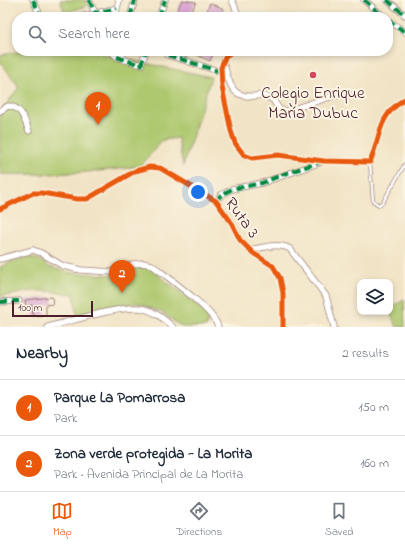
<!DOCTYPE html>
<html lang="en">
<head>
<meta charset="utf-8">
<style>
  :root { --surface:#fff; --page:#f6f6f7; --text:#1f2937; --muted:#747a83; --line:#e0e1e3; --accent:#ea580c }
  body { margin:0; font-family:"Indie Flower",sans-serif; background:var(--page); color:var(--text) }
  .controls { position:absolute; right:12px; bottom:12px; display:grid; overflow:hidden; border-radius:8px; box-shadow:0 2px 6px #0003 }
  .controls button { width:36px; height:36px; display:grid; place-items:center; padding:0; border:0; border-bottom:1px solid var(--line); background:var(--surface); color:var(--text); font:20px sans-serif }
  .scale { position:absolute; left:12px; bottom:10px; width:81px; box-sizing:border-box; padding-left:4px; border:2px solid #4a1f2b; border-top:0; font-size:11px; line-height:14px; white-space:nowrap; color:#4a1f2b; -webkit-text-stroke:3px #fcf5e5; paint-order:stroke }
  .you { position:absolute; left:198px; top:192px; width:14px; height:14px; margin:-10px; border:3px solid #fff; border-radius:50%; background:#1a73e8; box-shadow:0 0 0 6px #1a73e833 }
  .badge { display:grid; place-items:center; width:26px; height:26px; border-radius:50%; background:var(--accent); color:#fff; font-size:13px; font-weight:700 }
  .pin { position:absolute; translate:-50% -33px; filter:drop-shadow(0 1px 2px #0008) }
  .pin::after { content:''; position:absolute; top:21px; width:14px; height:12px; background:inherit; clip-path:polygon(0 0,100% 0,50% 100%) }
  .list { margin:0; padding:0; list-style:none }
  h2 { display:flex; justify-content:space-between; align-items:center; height:52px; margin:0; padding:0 16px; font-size:17px }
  h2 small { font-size:13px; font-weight:400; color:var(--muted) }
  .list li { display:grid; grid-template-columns:26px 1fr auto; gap:12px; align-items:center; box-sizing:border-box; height:56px; padding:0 16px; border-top:1px solid var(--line) }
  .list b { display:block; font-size:15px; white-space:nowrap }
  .list p { margin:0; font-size:13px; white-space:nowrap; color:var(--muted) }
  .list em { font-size:13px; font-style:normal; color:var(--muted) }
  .icon { flex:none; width:22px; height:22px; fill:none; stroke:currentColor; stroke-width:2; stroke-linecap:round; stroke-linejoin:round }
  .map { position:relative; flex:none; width:405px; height:327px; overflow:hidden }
  .search { position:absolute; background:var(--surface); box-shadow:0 2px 6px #0003; left:12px; right:12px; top:12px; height:44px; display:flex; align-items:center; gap:10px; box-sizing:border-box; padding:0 14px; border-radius:16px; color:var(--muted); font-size:15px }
  .sheet { height:164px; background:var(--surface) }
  nav { display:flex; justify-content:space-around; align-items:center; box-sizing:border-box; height:56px; border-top:1px solid var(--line); background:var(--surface); font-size:11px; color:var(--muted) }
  nav a { display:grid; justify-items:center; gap:2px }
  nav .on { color:var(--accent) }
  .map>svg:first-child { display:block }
</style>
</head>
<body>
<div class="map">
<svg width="405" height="327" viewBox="0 0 405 327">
  <rect width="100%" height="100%" fill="#fcf5e5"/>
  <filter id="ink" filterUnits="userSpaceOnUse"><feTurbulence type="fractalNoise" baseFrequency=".025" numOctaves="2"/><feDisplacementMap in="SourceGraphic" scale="8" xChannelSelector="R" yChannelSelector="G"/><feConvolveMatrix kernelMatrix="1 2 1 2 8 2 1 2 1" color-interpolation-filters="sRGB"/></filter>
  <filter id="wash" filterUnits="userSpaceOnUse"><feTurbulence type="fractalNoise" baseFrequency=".012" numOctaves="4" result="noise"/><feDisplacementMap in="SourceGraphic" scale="16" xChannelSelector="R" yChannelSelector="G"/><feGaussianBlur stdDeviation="0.9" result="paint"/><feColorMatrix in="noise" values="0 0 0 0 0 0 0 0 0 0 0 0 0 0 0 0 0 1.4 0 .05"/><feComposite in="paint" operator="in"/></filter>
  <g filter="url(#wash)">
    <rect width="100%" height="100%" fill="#f1e3c5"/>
    <path fill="#adc86e" stroke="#7c744c" d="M 60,0 L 85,0 L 87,6 L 65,13 Z
      M 23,51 L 88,51 L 211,77 L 183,166 L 178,138 L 162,140 L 141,166 C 94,173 48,175 0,174 L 0,113 L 19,87 L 0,61 L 0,55 Z
      M 28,257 L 40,260 L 49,267 L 73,273 L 114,275 L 134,266 L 149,267 L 167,282 L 201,308 L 208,315 L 207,325 L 206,327 L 182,327 L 161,312 L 138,303 L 113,306 L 77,316 L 74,294 C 61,293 47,290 34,291 C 22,292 12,296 0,296 L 0,267 L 13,261 Z
      M 404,300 L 405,327 L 397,327 L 389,312 L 390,308 Z"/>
    <g id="blocks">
      <path fill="#d193ce" d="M 182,0 L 196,2 L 190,16 L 177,11 Z
        M 210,3 L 224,9 L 220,17 L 205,17 Z
        M 199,51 L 214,51 L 210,61 L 197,55 Z
        M 52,297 L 53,304 L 46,305 L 46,315 L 33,316 L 32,305 L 26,306 L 25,300 Z"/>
    </g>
  </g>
  <g filter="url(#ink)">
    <use href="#blocks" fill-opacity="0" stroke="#9e8178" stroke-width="1"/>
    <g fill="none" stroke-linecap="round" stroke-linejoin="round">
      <g stroke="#9e8178" stroke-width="4">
        <path id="lane" d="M 370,163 L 373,201 L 379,205 L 383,202 L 405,164"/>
      </g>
      <g stroke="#9e8178" stroke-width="7">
        <path id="street" d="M 33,0 L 41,17
          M 89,0 L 95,13
          M 232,0 L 239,17
          M 364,0 L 384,17
          M 387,0 L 405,15
          M 80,17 L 117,8
          M 115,17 L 119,0
          M 130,17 L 135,0
          M 159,17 L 165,0
          M 388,20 L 405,32
          M 111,51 L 117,57 L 141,65 L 146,51
          M 121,51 L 124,60
          M 233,51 L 226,56 L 223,62 L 221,68 L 222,87 L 231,131 L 235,143 L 244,155 L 252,158 L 278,155 L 324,161 L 370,162 C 381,136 377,116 405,99
          M 168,55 L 221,72
          M 223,62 C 230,82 229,98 255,96 C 261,95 265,95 270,98 C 275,100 276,106 280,110 L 287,111 L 336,95 L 355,96
          M 0,111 L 8,106 C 22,107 24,119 29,131
          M 216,201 L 221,195 L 232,189 L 262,183 L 324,161
          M 0,209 L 33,193 L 42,193 L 77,199 L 87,199 L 135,171 L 150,167 L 160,168 L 216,201 L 231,222 L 240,240 L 253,253 L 273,266 L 280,278 L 283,293 L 283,327
          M 250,250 C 261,248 280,242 290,249 L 326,296 L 334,327
          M 0,259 L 33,250 L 41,253 L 63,266 L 81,270 L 113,272 L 133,264 L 143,263 L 152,265 C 167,277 214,310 218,327
          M 0,302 L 19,301
          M 48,327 C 72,321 115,307 138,308 C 152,309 163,318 173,327"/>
      </g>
      <use href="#lane" stroke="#fff" stroke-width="2.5"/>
      <use href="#street" stroke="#fff" stroke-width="5.5"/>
      <path stroke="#00873e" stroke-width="4" stroke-dasharray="8 4" stroke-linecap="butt" d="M 33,0 L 41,17
        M 89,0 L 95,13
        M 364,0 L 384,17
        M 387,0 L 405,15
        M 80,17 L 117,8
        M 130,17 L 135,0
        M 159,17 L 165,0
        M 388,20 L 405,32
        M 168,55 L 221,72
        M 117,57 L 141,65 L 146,51
        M 216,201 L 221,195 L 232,189 L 262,183 L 284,174 L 321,162
        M 0,302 L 19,301"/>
      <g stroke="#fcf5e5" stroke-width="8">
        <path id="cycleway" d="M 233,51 L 226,56 L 223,62 L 221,68 L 222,87 L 231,131 L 235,143 L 244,155 L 252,158 L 278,155 L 324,161 L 370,162 C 381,136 377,116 405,99
          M 0,209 L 33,193 L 42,193 L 77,199 L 87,199 L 135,171 L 150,167 L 160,168 L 216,201 L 231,222 L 240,240 L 253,253 L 273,266 L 280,278 L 283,293 L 283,327"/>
      </g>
      <use href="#cycleway" stroke="#e8590c" stroke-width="5"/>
    </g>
  </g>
  <circle fill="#d1495b" stroke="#fcf5e5" stroke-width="1.5" cx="313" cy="75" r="4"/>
  <g text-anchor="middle" stroke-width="4" stroke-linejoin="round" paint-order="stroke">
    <g font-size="17" fill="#4a1f2b" stroke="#fcf5e5">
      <text x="313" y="98">Colegio Enrique<tspan x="313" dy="20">María Dubuc</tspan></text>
    </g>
    <g font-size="17" fill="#4a1f2b" stroke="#fcf5e5">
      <text transform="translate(243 217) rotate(54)" y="6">Ruta 3</text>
    </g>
  </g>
</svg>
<div class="controls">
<button><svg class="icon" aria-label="layers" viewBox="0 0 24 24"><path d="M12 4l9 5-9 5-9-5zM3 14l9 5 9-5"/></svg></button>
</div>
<div class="scale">100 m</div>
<div class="you"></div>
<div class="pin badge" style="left:98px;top:125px">1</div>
<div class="pin badge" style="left:122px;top:293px">2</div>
<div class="search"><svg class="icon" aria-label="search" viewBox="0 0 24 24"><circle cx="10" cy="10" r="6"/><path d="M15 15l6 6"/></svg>Search here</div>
</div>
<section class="sheet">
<h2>Nearby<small>2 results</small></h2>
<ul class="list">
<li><span class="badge">1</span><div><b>Parque La Pomarrosa</b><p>Park</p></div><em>150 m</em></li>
<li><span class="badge">2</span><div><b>Zona verde protegida - La Morita</b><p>Park · Avenida Principal de La Morita</p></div><em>160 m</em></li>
</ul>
</section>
<nav>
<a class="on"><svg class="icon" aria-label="map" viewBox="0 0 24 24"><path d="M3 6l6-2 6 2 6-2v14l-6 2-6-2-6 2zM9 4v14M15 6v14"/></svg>Map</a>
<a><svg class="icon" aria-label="directions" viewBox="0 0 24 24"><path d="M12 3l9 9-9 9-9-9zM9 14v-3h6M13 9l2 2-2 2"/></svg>Directions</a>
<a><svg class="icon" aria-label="saved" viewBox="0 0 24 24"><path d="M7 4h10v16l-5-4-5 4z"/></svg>Saved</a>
</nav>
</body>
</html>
